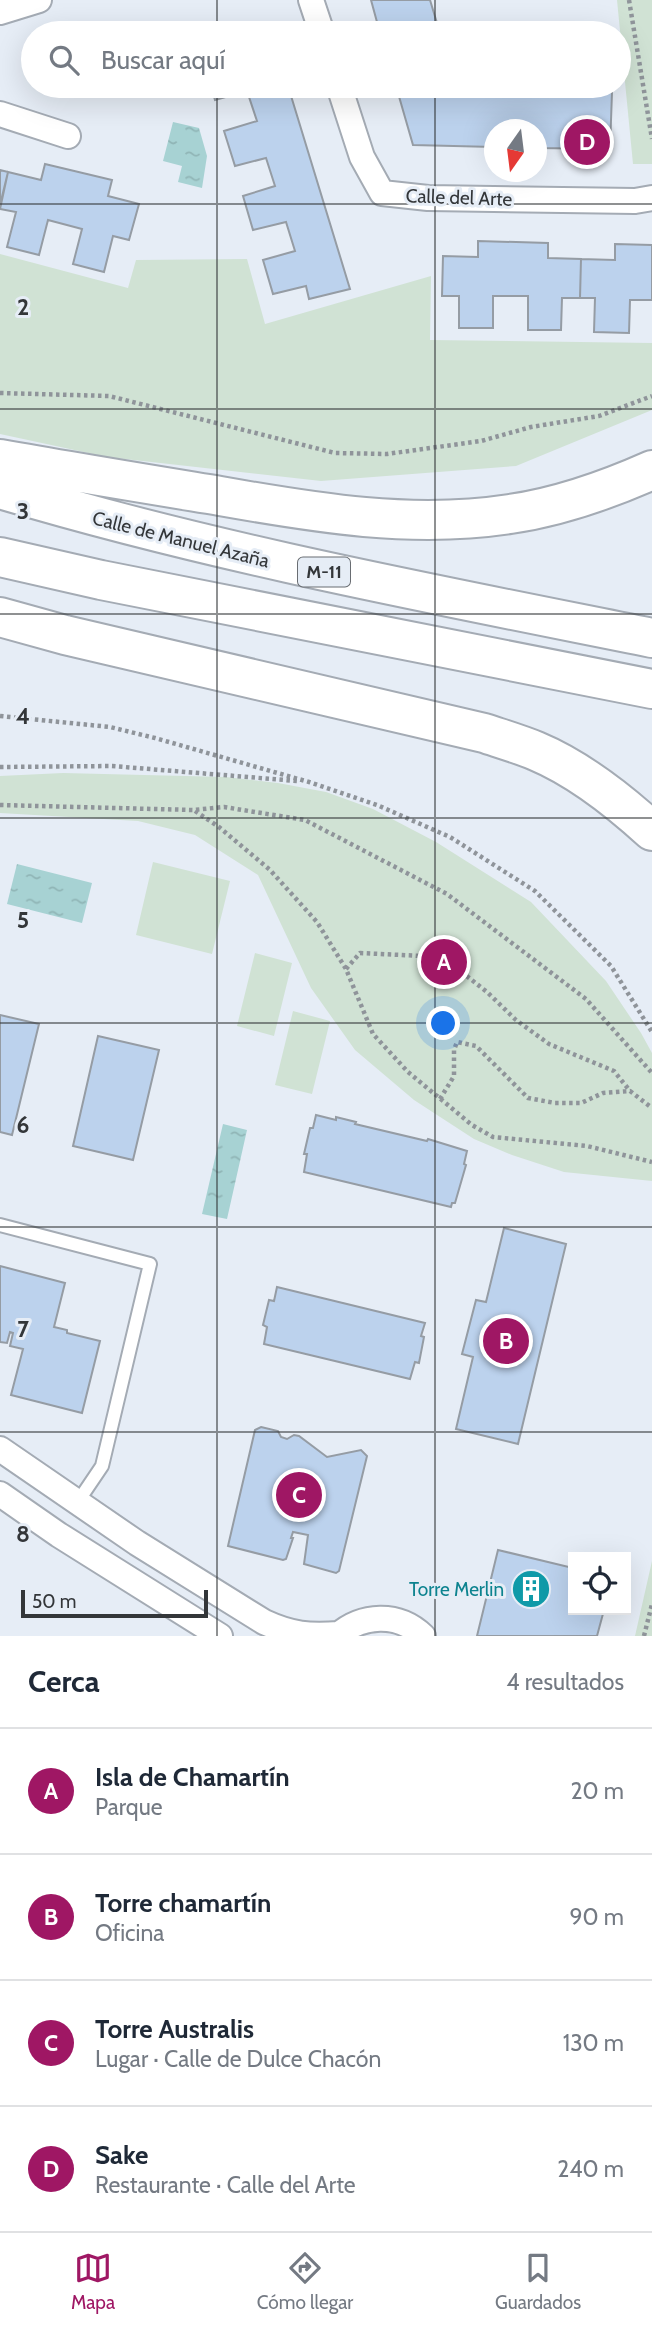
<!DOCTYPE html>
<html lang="es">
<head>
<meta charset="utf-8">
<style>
  :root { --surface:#fff; --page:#f6f6f7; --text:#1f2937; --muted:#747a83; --line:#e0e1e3; --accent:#9f1764 }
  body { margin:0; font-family:Cabin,sans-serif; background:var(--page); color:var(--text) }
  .controls { position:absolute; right:21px; bottom:21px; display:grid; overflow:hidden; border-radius:0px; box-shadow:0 7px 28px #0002 }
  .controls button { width:63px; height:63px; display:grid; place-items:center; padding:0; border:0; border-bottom:2px solid var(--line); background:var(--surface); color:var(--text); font:35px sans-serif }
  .compass { position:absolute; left:484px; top:119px; width:63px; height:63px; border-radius:50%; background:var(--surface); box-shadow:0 7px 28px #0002; rotate:194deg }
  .scale { position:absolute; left:21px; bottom:18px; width:187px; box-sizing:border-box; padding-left:7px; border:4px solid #333639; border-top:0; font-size:19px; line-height:24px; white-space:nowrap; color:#333639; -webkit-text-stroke:5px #e6edf6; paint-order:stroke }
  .you { position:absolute; left:444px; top:1024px; width:24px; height:24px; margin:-18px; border:5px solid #fff; border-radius:50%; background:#1a73e8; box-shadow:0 0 0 10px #1a73e833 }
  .badge { display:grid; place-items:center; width:46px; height:46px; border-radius:50%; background:var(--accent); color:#fff; font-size:23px; font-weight:700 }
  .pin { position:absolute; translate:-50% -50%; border:4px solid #fff; box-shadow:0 2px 7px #0006 }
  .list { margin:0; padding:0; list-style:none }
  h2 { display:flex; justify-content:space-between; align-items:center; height:91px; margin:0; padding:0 28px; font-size:30px }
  h2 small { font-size:23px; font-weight:400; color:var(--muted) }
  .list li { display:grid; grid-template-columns:46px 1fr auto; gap:21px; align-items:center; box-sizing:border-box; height:126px; padding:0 28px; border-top:2px solid var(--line) }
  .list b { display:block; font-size:26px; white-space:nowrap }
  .list p { margin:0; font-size:23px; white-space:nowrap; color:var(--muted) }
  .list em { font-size:23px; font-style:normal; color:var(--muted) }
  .icon { flex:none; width:38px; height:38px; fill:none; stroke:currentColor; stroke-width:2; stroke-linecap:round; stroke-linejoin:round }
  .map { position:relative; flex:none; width:652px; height:1636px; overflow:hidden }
  .search { position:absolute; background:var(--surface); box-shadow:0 7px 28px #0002; left:21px; right:21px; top:21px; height:77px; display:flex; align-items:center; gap:18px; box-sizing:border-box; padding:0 24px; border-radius:38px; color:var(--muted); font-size:26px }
  .sheet { height:595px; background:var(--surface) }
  nav { display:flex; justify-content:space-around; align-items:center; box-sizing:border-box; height:98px; border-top:2px solid var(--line); background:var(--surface); font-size:19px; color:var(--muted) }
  nav a { display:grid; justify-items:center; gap:4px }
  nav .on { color:var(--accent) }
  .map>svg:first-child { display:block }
</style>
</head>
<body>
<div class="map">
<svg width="652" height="1636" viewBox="0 0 652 1636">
  <defs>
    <pattern id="water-ripples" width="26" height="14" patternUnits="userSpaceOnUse" patternTransform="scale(1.75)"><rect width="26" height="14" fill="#a7d2d3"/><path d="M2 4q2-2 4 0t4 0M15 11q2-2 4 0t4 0" fill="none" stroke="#90b5b6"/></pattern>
  </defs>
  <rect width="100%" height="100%" fill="#e6edf6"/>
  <path fill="#d0e2d4" d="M 617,0 L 652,0 L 652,164 L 633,164 Z
    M 0,254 L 128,288 L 136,260 L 247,259 L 265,324 L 431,276 L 430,340 L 652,343 L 652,410 L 516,466 L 321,481 L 107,457 L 0,434 Z
    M 63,773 L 226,777 L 278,783 L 326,792 L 373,809 L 436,842 L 531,902 L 606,981 L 641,1033 L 652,1053 L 652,1181 L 564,1172 L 512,1155 L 474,1139 L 414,1100 L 355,1050 L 311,988 L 258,875 L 195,835 L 138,821 L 0,813 L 0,776 Z
    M 153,862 L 230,881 L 212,954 L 136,935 Z
    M 255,953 L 292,963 L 274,1036 L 237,1026 Z
    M 293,1011 L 330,1021 L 312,1094 L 275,1085 Z
    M 652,1561 L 652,1636 L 635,1636 Z"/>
  <path fill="url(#water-ripples)" d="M 173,122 L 199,128 L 207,156 L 202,188 L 178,182 L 182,166 L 163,161 Z
    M 17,864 L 92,883 L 82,923 L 7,904 Z
    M 223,1124 L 247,1130 L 227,1219 L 202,1214 Z"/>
  <path fill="#bcd2ed" stroke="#959ca4" stroke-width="2" d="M 371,0 L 430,0 L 440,33 L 380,33 Z
    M 211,86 L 288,86 L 350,289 L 309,299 L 306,286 L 273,294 L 263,260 L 295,251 L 286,222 L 253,230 L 243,196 L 275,186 L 266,158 L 235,166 L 224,131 L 257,121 L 247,91 L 215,100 Z
    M 396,86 L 454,86 L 455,89 L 612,92 L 610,149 L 536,148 L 536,130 L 494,130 L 494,147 L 413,145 Z
    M 45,164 L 112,180 L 108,196 L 139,204 L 129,240 L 113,236 L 104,272 L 73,264 L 82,229 L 48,220 L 39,255 L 7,247 L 16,212 L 0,209 L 8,172 L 41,180 Z
    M 0,170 L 8,172 L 0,205 Z
    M 478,241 L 548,243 L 548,258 L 581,259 L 580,298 L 562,298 L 561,330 L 528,330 L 528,296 L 493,296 L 493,328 L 459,328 L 459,296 L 442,296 L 443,256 L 478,257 Z
    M 615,244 L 652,245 L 652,300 L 630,300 L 629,333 L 594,332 L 595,298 L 580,298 L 581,259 L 615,260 Z
    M 0,1015 L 39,1024 L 12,1135 L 0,1132 Z
    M 98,1036 L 159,1050 L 133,1160 L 73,1146 Z
    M 316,1115 L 336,1120 L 336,1117 L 356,1122 L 355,1124 L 427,1141 L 428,1139 L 467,1151 L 464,1164 L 466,1165 L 455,1203 L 452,1203 L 451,1207 L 304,1172 L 307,1154 L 304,1154 L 310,1128 L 313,1128 Z
    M 504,1228 L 566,1244 L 518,1444 L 456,1429 L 473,1357 L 462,1354 L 476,1300 L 486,1302 Z
    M 0,1266 L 65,1283 L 54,1327 L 67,1330 L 67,1333 L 100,1341 L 82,1413 L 11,1395 L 23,1349 L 10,1346 L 13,1333 L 10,1332 L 7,1343 L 0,1342 Z
    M 277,1287 L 425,1323 L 421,1336 L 424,1337 L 419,1363 L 415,1362 L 410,1379 L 264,1344 L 267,1327 L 263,1325 L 269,1300 L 274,1301 Z
    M 261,1427 L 278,1431 L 281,1437 L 287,1439 L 294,1435 L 299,1436 L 327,1457 L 361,1450 L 367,1456 L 339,1571 L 336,1573 L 304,1564 L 308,1535 L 293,1532 L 291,1538 L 293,1538 L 286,1559 L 283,1560 L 228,1546 L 255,1430 Z
    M 498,1550 L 573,1568 L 573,1610 L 604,1610 L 597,1636 L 477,1636 Z"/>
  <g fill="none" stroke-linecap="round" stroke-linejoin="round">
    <g stroke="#a4abb4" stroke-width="16">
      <path id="service" d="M 0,1225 L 150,1264 L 102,1466 L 77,1503"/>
    </g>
    <g stroke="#a4abb4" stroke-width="28">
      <path id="minor" d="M 311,0 L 322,33
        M 0,12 L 39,0
        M 339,86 L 362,157 L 382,193 L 428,198 L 635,201 L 652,198
        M 0,114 L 68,136
        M 0,1449 L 137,1543 L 264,1622 C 292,1635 309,1636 339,1634
        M 0,1494 L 59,1535 L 220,1636
        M 337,1636 C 362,1614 398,1612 423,1636"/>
    </g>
    <g stroke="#a4abb4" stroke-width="42">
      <path id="motorway" d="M 0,459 C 73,472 147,484 220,496 C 316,513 413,529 510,514 C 559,507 607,490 652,470
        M 0,489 C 214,553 433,594 652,638
        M 0,557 L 101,580 L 652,689
        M 0,617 L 65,635 L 484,733 C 502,739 519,744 536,751 C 579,769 618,800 652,831"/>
    </g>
    <path stroke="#8f949a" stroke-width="4.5" stroke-dasharray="3.5 3.5" stroke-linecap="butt" d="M 629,0 L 652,139
      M 0,393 L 109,396 L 335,453 L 387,454 L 481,441 L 531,427 L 599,416 L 652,396
      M 0,716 L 110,727 L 155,738 L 309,782 L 377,805 L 450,837 L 535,891 L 611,966 L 652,1032
      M 0,767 L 112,766 L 297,781
      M 0,805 L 193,810 L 224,807 L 305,820 L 447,894 L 586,999 L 652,1073
      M 195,811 L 219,827 L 270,870 L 317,922 L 346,969 L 373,1034 L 408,1072 L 472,1125 L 493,1137 L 587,1146 L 652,1162
      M 346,969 L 360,953 L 423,956 L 454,966 L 487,992 L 516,1020 L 549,1044 L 614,1071 L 630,1091
      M 440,1099 L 454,1076 L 454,1050 L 457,1042 L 476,1046 L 528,1098 L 555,1103 L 581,1103 L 603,1093 L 630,1091 L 652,1108
      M 644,1636 L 652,1604"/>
    <use href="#service" stroke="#fff" stroke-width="12"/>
    <use href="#minor" stroke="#fff" stroke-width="24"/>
    <use href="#motorway" stroke="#fff" stroke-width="38"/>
  </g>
  <path fill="none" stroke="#333639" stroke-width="2" stroke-opacity="0.55" d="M 217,0 L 217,33M 435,0 L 435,33M 217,86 L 217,1636M 435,86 L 435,1636M 0,204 L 652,204M 0,409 L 652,409M 0,614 L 652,614M 0,818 L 652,818M 0,1023 L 652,1023M 0,1227 L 652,1227M 0,1432 L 652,1432"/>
  <defs>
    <g id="building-disc" transform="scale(2.0125)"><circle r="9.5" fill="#0f9aa8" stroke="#e6edf6"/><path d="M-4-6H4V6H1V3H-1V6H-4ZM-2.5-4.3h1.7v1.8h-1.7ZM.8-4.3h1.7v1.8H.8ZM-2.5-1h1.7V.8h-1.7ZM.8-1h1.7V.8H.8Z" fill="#fff"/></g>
  </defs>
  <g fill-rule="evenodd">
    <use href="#building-disc" x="531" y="1589"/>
  </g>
  <g text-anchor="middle" stroke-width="6" stroke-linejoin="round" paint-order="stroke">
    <rect fill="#e6edf6" stroke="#696d72" stroke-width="2" x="298" y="557.5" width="52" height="29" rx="5"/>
    <g font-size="18" font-weight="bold" fill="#333639">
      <text x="324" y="578">M-11</text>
    </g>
    <g font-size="19" fill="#333639" stroke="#e6edf6">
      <text transform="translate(459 197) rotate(2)" y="7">Calle del Arte</text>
      <text transform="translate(181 539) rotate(14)" y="7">Calle de Manuel Azaña</text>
    </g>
    <g font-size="19" fill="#0d838f" stroke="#e6edf6" text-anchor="end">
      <text x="504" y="1596">Torre Merlin</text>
    </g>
  </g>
  <g font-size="23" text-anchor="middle" font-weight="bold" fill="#333639" stroke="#e6edf6" stroke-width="6" stroke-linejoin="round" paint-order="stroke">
    <text x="23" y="315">2</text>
    <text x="23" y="519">3</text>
    <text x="23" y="724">4</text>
    <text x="23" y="928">5</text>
    <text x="23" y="1133">6</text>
    <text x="23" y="1337">7</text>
    <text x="23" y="1542">8</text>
  </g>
</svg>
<div class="controls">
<button><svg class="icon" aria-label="locate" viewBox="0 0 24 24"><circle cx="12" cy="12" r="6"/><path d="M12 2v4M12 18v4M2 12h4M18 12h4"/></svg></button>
</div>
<svg class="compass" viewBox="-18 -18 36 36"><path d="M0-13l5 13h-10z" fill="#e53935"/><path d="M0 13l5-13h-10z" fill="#747a83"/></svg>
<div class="scale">50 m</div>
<div class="you"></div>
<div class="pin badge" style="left:444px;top:962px">A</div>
<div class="pin badge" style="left:506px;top:1341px">B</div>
<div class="pin badge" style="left:299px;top:1495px">C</div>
<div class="pin badge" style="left:587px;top:142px">D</div>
<div class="search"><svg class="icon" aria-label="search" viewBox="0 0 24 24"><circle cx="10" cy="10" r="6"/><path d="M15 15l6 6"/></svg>Buscar aquí</div>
</div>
<section class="sheet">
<h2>Cerca<small>4 resultados</small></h2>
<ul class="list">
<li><span class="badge">A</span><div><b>Isla de Chamartín</b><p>Parque</p></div><em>20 m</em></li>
<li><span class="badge">B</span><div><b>Torre chamartín</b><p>Oficina</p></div><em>90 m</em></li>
<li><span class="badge">C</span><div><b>Torre Australis</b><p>Lugar · Calle de Dulce Chacón</p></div><em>130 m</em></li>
<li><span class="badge">D</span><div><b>Sake</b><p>Restaurante · Calle del Arte</p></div><em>240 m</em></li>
</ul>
</section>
<nav>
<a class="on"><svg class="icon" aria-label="map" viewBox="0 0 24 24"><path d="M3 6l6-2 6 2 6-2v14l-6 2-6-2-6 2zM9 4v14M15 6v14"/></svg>Mapa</a>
<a><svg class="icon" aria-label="directions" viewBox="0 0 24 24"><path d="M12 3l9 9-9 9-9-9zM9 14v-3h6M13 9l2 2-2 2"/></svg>Cómo llegar</a>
<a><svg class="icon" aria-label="saved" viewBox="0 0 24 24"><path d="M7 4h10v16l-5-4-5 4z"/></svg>Guardados</a>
</nav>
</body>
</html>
